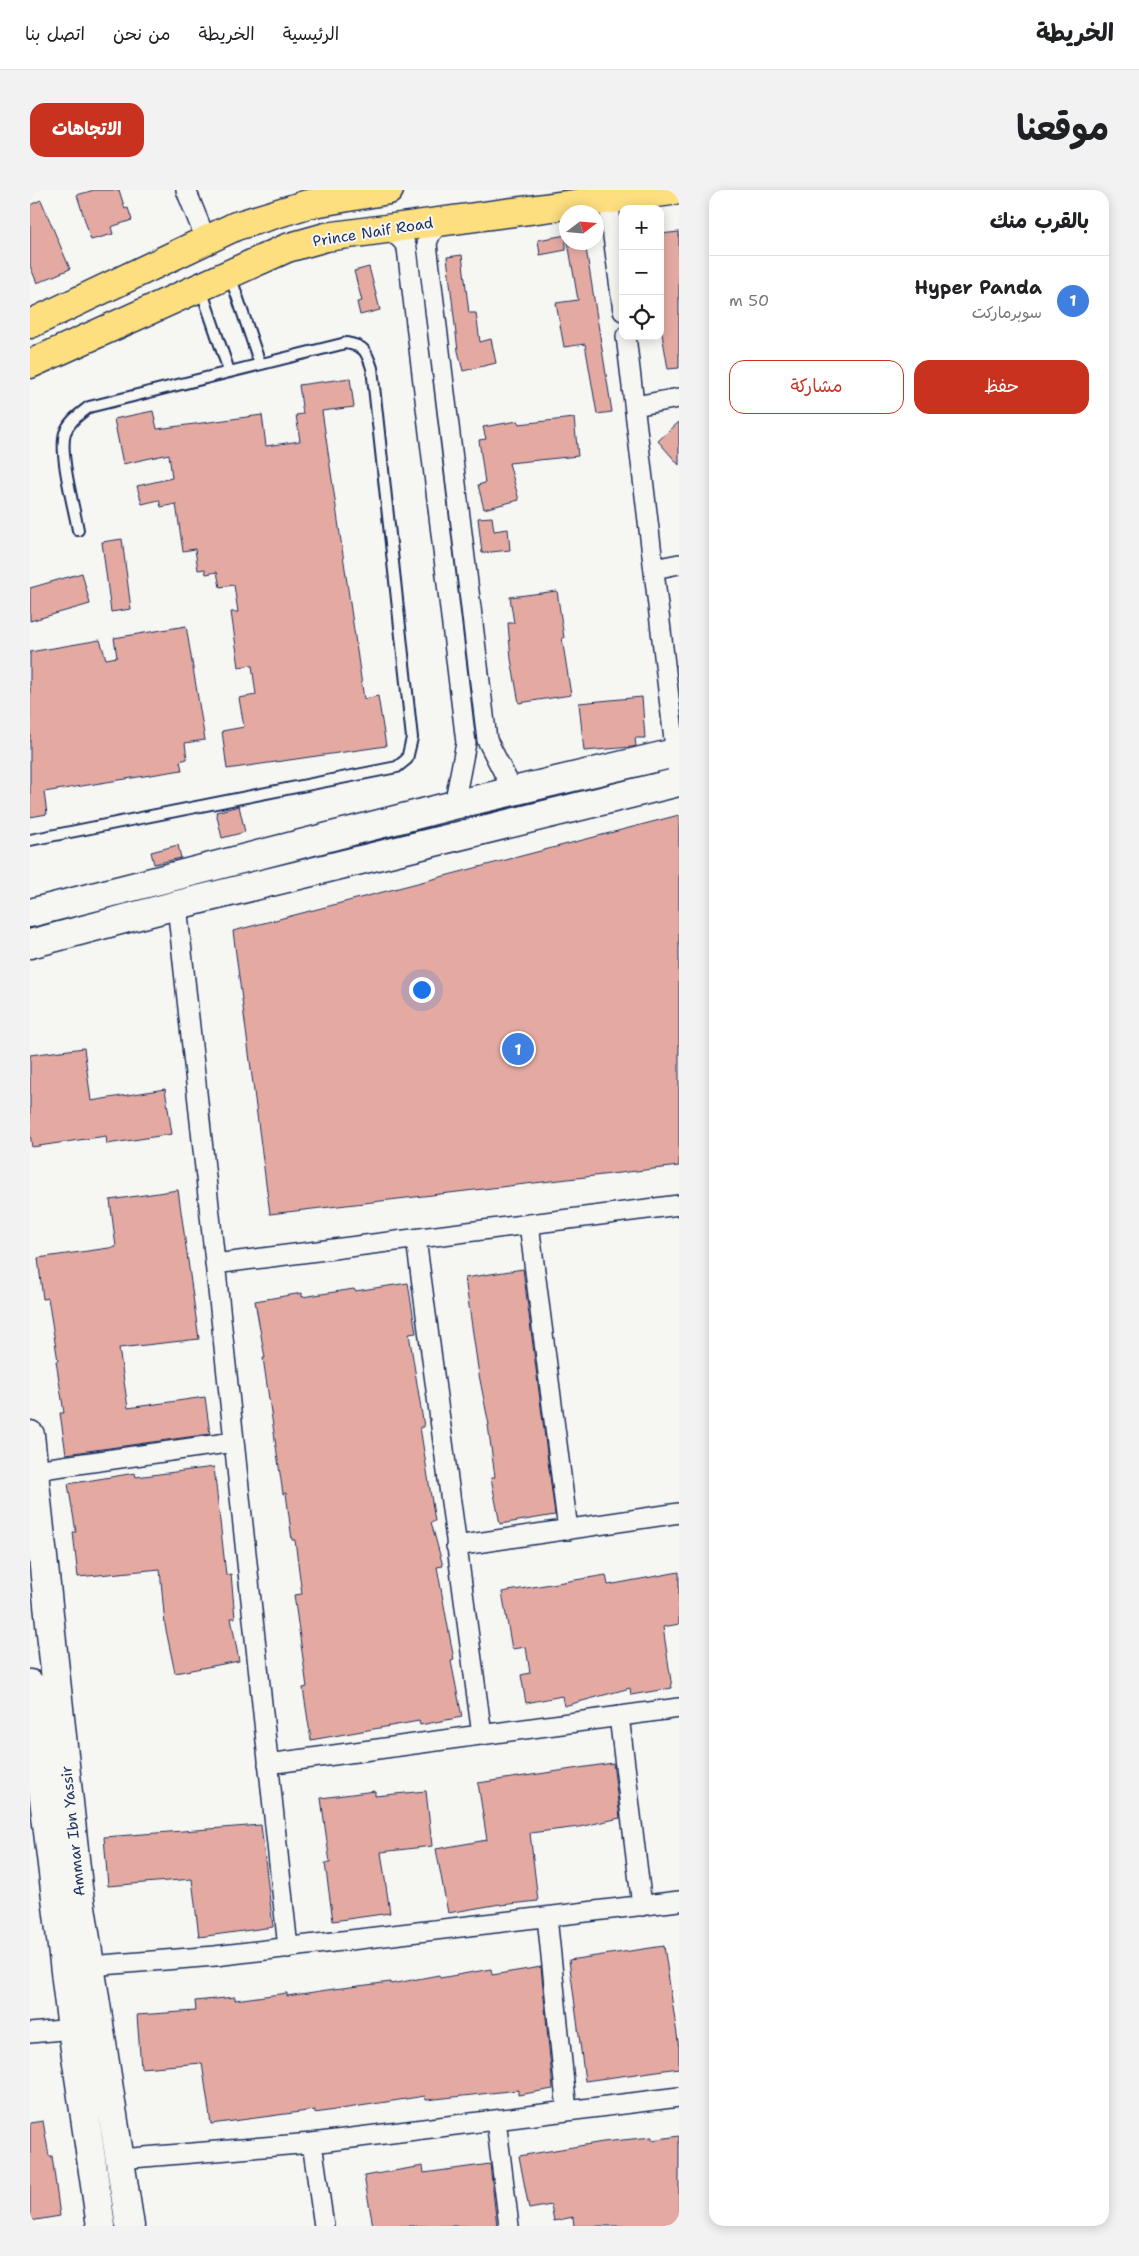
<!DOCTYPE html>
<html lang="ar">
<head>
<meta charset="utf-8">
<style>
  :root { --surface:#fff; --page:#f2f2f2; --text:#202124; --muted:#757577; --line:#e0e0e0; --accent:#c8321e }
  body { margin:0; font-family:"Shantell Sans","Playpen Sans Arabic",sans-serif; background:var(--page); color:var(--text); direction:rtl }
  .controls { position:absolute; right:15px; top:15px; display:grid; overflow:hidden; border-radius:10px; box-shadow:0 2px 12px #0003 }
  .controls button { width:45px; height:45px; display:grid; place-items:center; padding:0; border:0; border-bottom:1px solid var(--line); background:var(--surface); color:var(--text); font:25px sans-serif }
  .compass { position:absolute; left:529px; top:15px; width:45px; height:45px; border-radius:50%; background:var(--surface); box-shadow:0 2px 12px #0003; rotate:74deg }
  .you { position:absolute; left:391px; top:799px; width:18px; height:18px; margin:-12px; border:4px solid #fff; border-radius:50%; background:#1a73e8; box-shadow:0 0 0 8px #1a73e833 }
  .badge { display:grid; place-items:center; width:32px; height:32px; border-radius:50%; background:var(--accent); color:#fff; font-size:16px; font-weight:700 }
  .pin { position:absolute; translate:-50% -50%; border:2px solid #fff; box-shadow:0 1px 5px #0006 }
  .list { margin:0; padding:0; list-style:none }
  h2 { display:flex; justify-content:space-between; align-items:center; height:65px; margin:0; padding:0 20px; font-size:21px }
  h2 small { font-size:16px; font-weight:400; color:var(--muted) }
  .list li { display:grid; grid-template-columns:32px 1fr auto; gap:15px; align-items:center; box-sizing:border-box; height:90px; padding:0 20px; border-top:1px solid var(--line) }
  .list b { display:block; font-size:19px; white-space:nowrap }
  .list p { margin:0; font-size:16px; white-space:nowrap; color:var(--muted) }
  .list em { font-size:16px; font-style:normal; color:var(--muted) }
  .actions { display:flex; gap:10px; padding:15px 20px }
  .actions a { flex:1; padding:11px 0; border:1px solid var(--accent); border-radius:15px; text-align:center; font-size:18px; color:var(--accent) }
  .actions .main { background:var(--accent); color:#fff }
  .icon { flex:none; width:28px; height:28px; fill:none; stroke:currentColor; stroke-width:2; stroke-linecap:round; stroke-linejoin:round }
  .map { position:relative; flex:none; width:649px; height:2036px; overflow:hidden; direction:ltr; border-radius:15px }
  header { display:flex; align-items:center; gap:30px; box-sizing:border-box; height:70px; padding:0 25px; background:var(--surface); border-bottom:1px solid var(--line) }
  header strong { font-size:24px }
  nav { display:flex; gap:28px; margin-inline-start:auto; font-size:18px }
  .intro { display:flex; align-items:center; justify-content:space-between; box-sizing:border-box; height:120px; padding:0 30px }
  h1 { margin:0; font-size:35px }
  .button { padding:12px 22px; border-radius:15px; background:var(--accent); color:#fff; font-size:18px; font-weight:700 }
  main { display:flex; gap:30px; padding:0 30px }
  aside { flex:1; background:var(--surface); border-radius:15px; box-shadow:0 2px 12px #0003 }
  .map>svg:first-child { display:block }
</style>
</head>
<body>
<header>
<strong>الخريطة</strong>
<nav><a>الرئيسية</a><a>الخريطة</a><a>من نحن</a><a>اتصل بنا</a></nav>
</header>
<div class="intro"><h1>موقعنا</h1><a class="button">الاتجاهات</a></div>
<main>
<aside>
<h2>بالقرب منك<small></small></h2>
<ul class="list">
<li><span class="badge" style="background:#3f7fe0">1</span><div><b>Hyper Panda</b><p>سوبرماركت</p></div><em>50 m</em></li>
</ul>
<div class="actions"><a class="main">حفظ</a><a>مشاركة</a></div>
</aside>
<div class="map">
<svg width="649" height="2036" viewBox="0 0 649 2036">
  <rect width="100%" height="100%" fill="#f6f6f2"/>
  <filter id="ink" filterUnits="userSpaceOnUse"><feTurbulence type="fractalNoise" baseFrequency=".02" numOctaves="2"/><feDisplacementMap in="SourceGraphic" scale="10" xChannelSelector="R" yChannelSelector="G"/><feConvolveMatrix kernelMatrix="1 2 1 2 8 2 1 2 1" color-interpolation-filters="sRGB"/></filter>
  <g filter="url(#ink)">
    <path fill="#e4aaa2" stroke="#1b2f5e" d="M 64,0 L 89,0 L 95,19 L 98,18 L 102,30 L 81,37 L 83,44 L 61,50 L 47,5 Z
      M 11,10 L 40,79 L 7,93 L 0,76 L 0,15 Z
      M 649,42 L 649,178 L 638,179 L 630,132 L 630,44 Z
      M 536,45 L 536,60 L 510,65 L 508,50 Z
      M 538,52 L 555,52 L 582,222 L 567,224 L 555,154 L 534,157 L 526,113 L 548,110 Z
      M 432,65 L 439,123 L 446,123 L 450,152 L 461,149 L 466,173 L 433,181 L 428,161 L 417,67 Z
      M 339,77 L 350,120 L 330,125 L 327,112 L 332,111 L 324,81 Z
      M 320,188 L 324,217 L 292,221 L 334,509 L 348,506 L 356,556 L 197,579 L 192,541 L 214,537 L 209,508 L 226,505 L 222,475 L 209,477 L 201,422 L 208,422 L 204,395 L 190,397 L 187,382 L 176,384 L 175,379 L 168,380 L 165,359 L 153,361 L 146,314 L 131,317 L 129,310 L 112,314 L 107,296 L 142,288 L 139,264 L 93,274 L 84,229 L 123,221 L 127,239 L 232,225 L 236,256 L 270,251 L 266,225 L 273,224 L 269,195 Z
      M 544,228 L 548,266 L 479,273 L 489,310 L 454,319 L 448,295 L 455,293 L 449,250 L 456,249 L 453,237 L 488,231 L 489,234 Z
      M 649,232 L 649,275 L 628,251 Z
      M 462,327 L 464,341 L 478,339 L 480,360 L 452,363 L 448,328 Z
      M 92,349 L 101,419 L 81,422 L 72,352 Z
      M 52,383 L 60,414 L 0,431 L 0,398 Z
      M 527,401 L 534,448 L 532,448 L 541,505 L 489,513 L 481,469 L 478,433 L 484,433 L 480,407 Z
      M 156,436 L 175,550 L 155,553 L 157,569 L 150,571 L 152,580 L 14,602 L 17,624 L 0,627 L 0,462 L 70,450 L 76,469 L 87,467 L 84,448 Z
      M 612,507 L 615,548 L 605,548 L 606,556 L 602,557 L 554,561 L 549,513 Z
      M 209,616 L 215,642 L 192,648 L 186,622 Z
      M 649,625 L 649,976 L 240,1024 L 203,741 Z
      M 148,655 L 151,668 L 124,674 L 121,662 Z
      M 54,858 L 61,911 L 135,899 L 142,944 L 77,954 L 76,946 L 2,957 L 0,944 L 0,865 Z
      M 148,1000 L 169,1149 L 89,1158 L 98,1218 L 175,1207 L 180,1244 L 36,1264 L 30,1223 L 34,1223 L 26,1171 L 28,1171 L 18,1108 L 13,1109 L 8,1068 L 86,1057 L 80,1010 Z
      M 493,1079 L 525,1325 L 470,1334 L 461,1288 L 465,1287 L 458,1235 L 459,1235 L 449,1185 L 435,1088 Z
      M 378,1093 L 386,1143 L 379,1144 L 394,1237 L 390,1237 L 405,1331 L 401,1332 L 413,1376 L 407,1377 L 424,1470 L 421,1471 L 432,1527 L 390,1535 L 389,1531 L 281,1550 L 273,1498 L 277,1497 L 264,1405 L 272,1404 L 265,1350 L 262,1350 L 256,1303 L 253,1304 L 233,1168 L 235,1168 L 225,1111 L 272,1103 L 272,1107 L 324,1099 L 325,1101 Z
      M 184,1277 L 196,1385 L 201,1384 L 205,1428 L 201,1428 L 209,1471 L 145,1483 L 135,1435 L 130,1379 L 48,1387 L 43,1342 L 46,1342 L 38,1294 L 105,1283 L 106,1287 Z
      M 649,1382 L 649,1434 L 633,1437 L 642,1498 L 601,1505 L 600,1498 L 534,1516 L 532,1506 L 496,1513 L 491,1485 L 500,1483 L 496,1457 L 482,1459 L 472,1402 L 576,1385 L 578,1395 Z
      M 583,1573 L 590,1628 L 549,1637 L 500,1643 L 508,1711 L 471,1715 L 470,1714 L 418,1723 L 406,1659 L 457,1650 L 448,1593 Z
      M 345,1601 L 345,1606 L 396,1601 L 402,1656 L 351,1662 L 360,1723 L 303,1731 L 295,1673 L 300,1673 L 291,1608 Z
      M 231,1635 L 243,1737 L 169,1747 L 162,1689 L 78,1696 L 74,1647 Z
      M 634,1756 L 649,1858 L 649,1878 L 555,1891 L 539,1770 Z
      M 511,1777 L 523,1899 L 488,1905 L 488,1900 L 396,1910 L 395,1906 L 285,1923 L 285,1920 L 181,1934 L 172,1873 L 111,1878 L 107,1825 L 166,1821 L 165,1811 L 205,1807 L 205,1810 L 257,1803 L 257,1806 L 304,1799 L 361,1792 L 361,1794 L 409,1785 L 410,1788 L 461,1779 L 462,1785 Z
      M 13,1931 L 19,1966 L 22,1966 L 30,2026 L 0,2031 L 0,1933 Z
      M 649,1946 L 649,2036 L 544,2036 L 543,2027 L 524,2031 L 521,2015 L 499,2019 L 489,1966 L 573,1952 L 622,1947 L 622,1950 Z
      M 460,1974 L 467,2036 L 343,2036 L 334,1986 L 393,1976 L 394,1983 Z"/>
    <g fill="none" stroke-linecap="round" stroke-linejoin="round">
      <g stroke="#1b2f5e" stroke-width="14">
        <path id="lane" d="M 200,85 L 230,174
          M 171,99 L 199,181
          M 0,650 L 367,577 L 377,569 L 382,548 L 342,178 C 336,160 334,156 316,153 L 59,217 C 50,224 39,231 35,243 C 29,264 44,317 48,340"/>
      </g>
      <g stroke="#1b2f5e" stroke-width="22">
        <path id="street" d="M 156,0 L 176,50
          M 578,9 L 593,121
          M 416,32 C 405,37 400,42 397,54 L 457,550 L 483,601
          M 352,40 C 364,43 372,47 377,58 L 436,553 L 424,615
          M 596,146 L 649,592
          M 605,216 L 649,208
          M 624,379 L 649,374
          M 147,715 L 258,1758
          M 499,1034 L 538,1340
          M 386,1049 L 452,1545
          M 185,1074 L 649,1015
          M 5,1280 L 204,1252
          M 426,1356 L 649,1323
          M 589,1526 L 612,1716
          M 238,1574 L 649,1518
          M 517,1727 L 537,1921
          M 60,1776 L 185,1766 L 649,1711
          M 0,1843 L 42,1839
          M 466,1930 L 479,2036
          M 282,1953 L 294,2036
          M 90,1969 L 282,1953 L 649,1907"/>
      </g>
      <g stroke="#1b2f5e" stroke-width="31">
        <path id="secondary" d="M 0,723 L 424,615 L 649,562
          M 0,754 L 147,715 L 649,592
          M 0,1245 L 48,1697 L 100,2036
          M 0,1494 L 42,1839 L 71,2036"/>
      </g>
      <g stroke="#1b2f5e" stroke-width="31">
        <path id="primary" d="M 0,134 L 206,36 L 278,14 L 359,0
          M 0,174 L 257,58 L 296,47 L 649,0"/>
      </g>
      <use href="#lane" stroke="#f6f6f2" stroke-width="10"/>
      <use href="#street" stroke="#f6f6f2" stroke-width="19"/>
      <use href="#secondary" stroke="#f6f6f2" stroke-width="28"/>
      <use href="#primary" stroke="#fddf80" stroke-width="28"/>
    </g>
  </g>
  <g text-anchor="middle" stroke-width="4" stroke-linejoin="round" paint-order="stroke">
    <g font-size="15" fill="#1b2f5e" stroke="#f6f6f2">
      <text transform="translate(343 42) rotate(-9)" y="5">Prince Naif Road</text>
      <text transform="translate(43 1641) rotate(-96)" y="5">Ammar Ibn Yassir</text>
    </g>
  </g>
</svg>
<div class="controls">
<button>+</button>
<button>−</button>
<button><svg class="icon" aria-label="locate" viewBox="0 0 24 24"><circle cx="12" cy="12" r="6"/><path d="M12 2v4M12 18v4M2 12h4M18 12h4"/></svg></button>
</div>
<svg class="compass" viewBox="-18 -18 36 36"><path d="M0-13l5 13h-10z" fill="#e53935"/><path d="M0 13l5-13h-10z" fill="#757577"/></svg>
<div class="you"></div>
<div class="pin badge" style="left:488px;top:859px;background:#3f7fe0">1</div>
</div>
</main>
</body>
</html>
